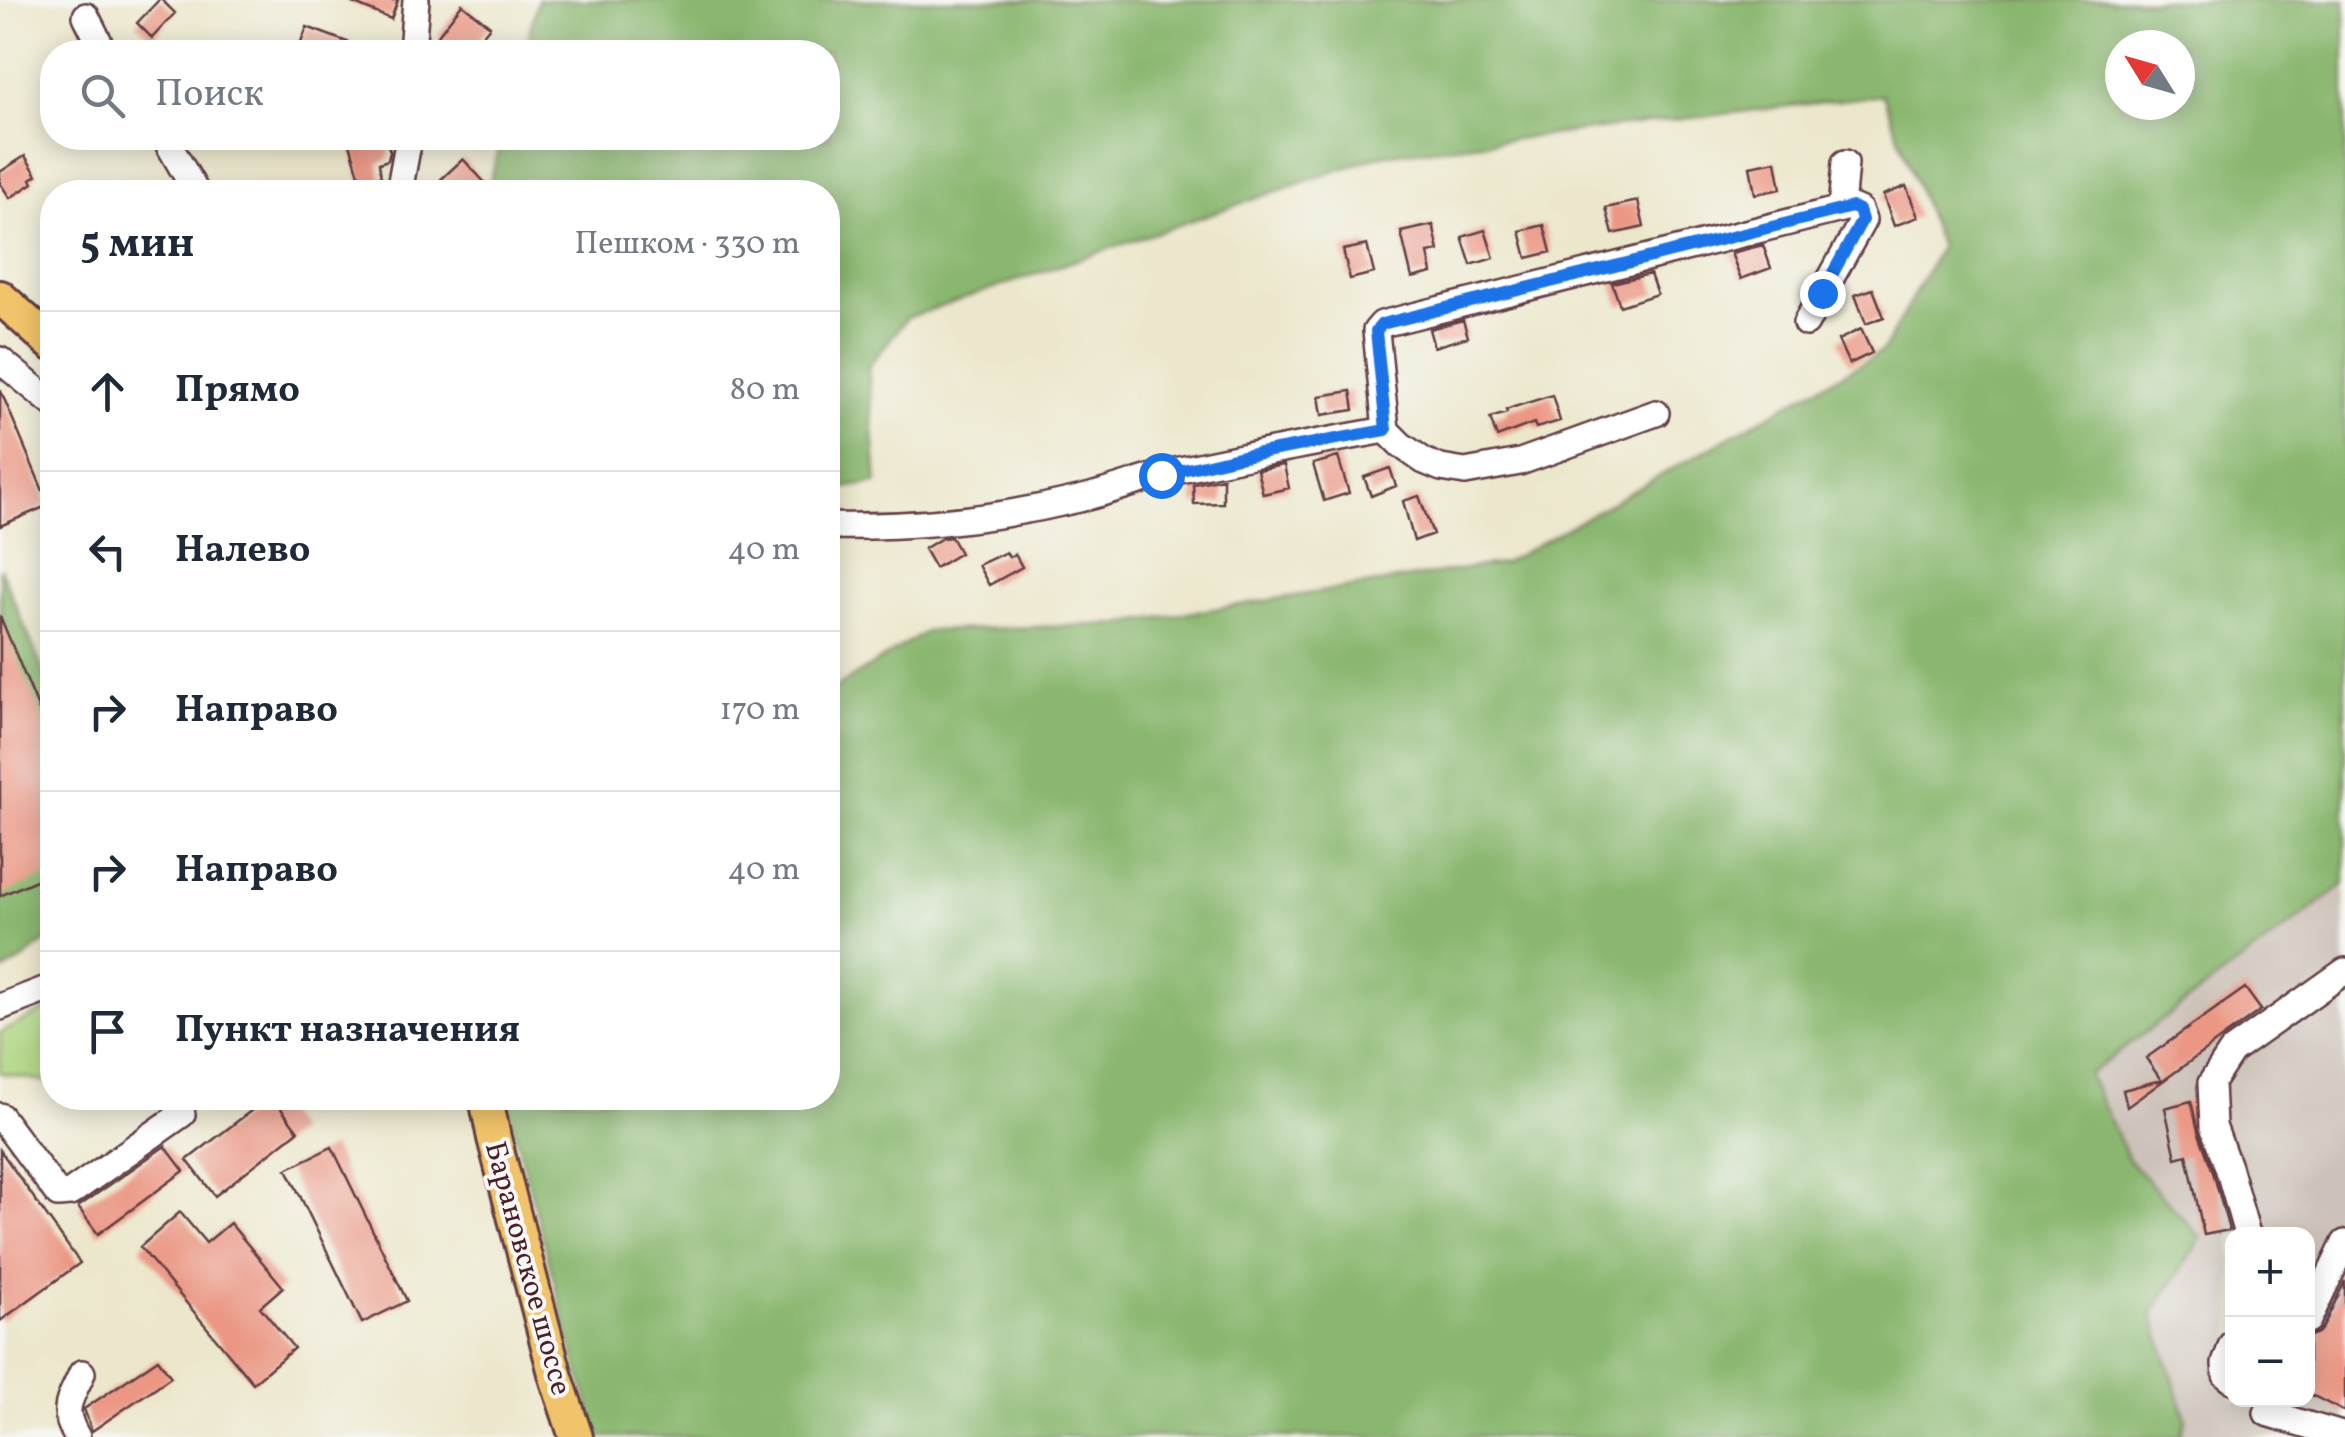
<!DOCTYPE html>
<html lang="ru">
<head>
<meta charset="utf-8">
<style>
  :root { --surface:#fff; --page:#f2f2f3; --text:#1f2937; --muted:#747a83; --line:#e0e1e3 }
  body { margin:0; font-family:Vollkorn,serif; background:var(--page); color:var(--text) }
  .controls { position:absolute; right:30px; bottom:30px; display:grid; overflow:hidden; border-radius:20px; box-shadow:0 5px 25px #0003 }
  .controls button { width:90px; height:90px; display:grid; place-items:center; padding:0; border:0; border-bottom:2px solid var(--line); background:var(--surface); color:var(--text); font:50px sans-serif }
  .compass { position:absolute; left:2105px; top:30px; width:90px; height:90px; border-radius:50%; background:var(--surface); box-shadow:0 5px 25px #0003; rotate:307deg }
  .stop { position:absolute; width:30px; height:30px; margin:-22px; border:8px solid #1a73e8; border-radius:50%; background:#fff }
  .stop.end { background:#1a73e8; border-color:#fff; box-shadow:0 2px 10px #0008 }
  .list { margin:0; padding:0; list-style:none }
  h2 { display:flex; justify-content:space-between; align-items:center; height:130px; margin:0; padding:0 40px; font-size:42px }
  h2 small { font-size:32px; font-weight:400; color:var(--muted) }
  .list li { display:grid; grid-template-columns:65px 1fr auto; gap:30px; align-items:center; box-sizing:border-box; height:160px; padding:0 40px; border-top:2px solid var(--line) }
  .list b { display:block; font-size:38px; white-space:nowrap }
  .list em { font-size:32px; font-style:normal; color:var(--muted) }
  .icon { flex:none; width:55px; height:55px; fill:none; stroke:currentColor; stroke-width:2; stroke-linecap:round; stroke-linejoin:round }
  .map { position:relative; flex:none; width:2345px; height:1437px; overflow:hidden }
  .search { position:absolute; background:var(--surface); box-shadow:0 5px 25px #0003; left:40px; top:40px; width:800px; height:110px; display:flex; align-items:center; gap:25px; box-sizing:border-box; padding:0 35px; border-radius:40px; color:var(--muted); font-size:38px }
  .panel { position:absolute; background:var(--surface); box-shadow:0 5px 25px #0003; left:40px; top:180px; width:800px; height:930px; border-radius:40px }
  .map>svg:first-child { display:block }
</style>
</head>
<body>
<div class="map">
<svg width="2345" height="1437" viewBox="0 0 2345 1437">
  <rect width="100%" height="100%" fill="#f6f6f2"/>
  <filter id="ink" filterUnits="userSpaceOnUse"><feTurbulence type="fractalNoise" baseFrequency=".01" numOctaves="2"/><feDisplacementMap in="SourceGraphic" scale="20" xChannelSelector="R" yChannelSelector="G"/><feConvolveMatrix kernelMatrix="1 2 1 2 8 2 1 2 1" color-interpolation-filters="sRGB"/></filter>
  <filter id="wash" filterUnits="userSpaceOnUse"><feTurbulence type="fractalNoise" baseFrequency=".0048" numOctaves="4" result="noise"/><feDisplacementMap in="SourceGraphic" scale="40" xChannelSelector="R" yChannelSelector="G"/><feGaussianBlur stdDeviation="2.25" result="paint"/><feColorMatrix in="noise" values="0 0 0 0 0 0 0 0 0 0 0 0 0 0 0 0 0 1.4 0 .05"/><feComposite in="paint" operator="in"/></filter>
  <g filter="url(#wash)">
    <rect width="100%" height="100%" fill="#ece7cc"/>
    <path fill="#cdc2b9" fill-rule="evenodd" d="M 2345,884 L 2345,1437 L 2180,1437 L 2186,1419 L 2152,1314 L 2201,1238 L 2128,1159 L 2088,1075 ZM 2232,1234 L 2308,1234 L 2308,1400 L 2232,1400 Z"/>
    <path fill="#add681" stroke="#7c7a56" stroke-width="2.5" d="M 52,1007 L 52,1083 L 0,1073 L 0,1033 Z"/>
    <path fill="#8ab76f" stroke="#6a6b4d" stroke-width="2.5" fill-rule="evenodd" d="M 538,0 L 2345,0 L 2345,884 L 2088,1075 L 2128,1159 L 2201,1238 L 2152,1314 L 2186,1419 L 2180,1437 L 599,1437 L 572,1350 L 506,1098 L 828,1098 L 828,693 L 927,631 L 1119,624 L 1504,563 L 1883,351 L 1940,247 L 1883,95 L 1382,155 L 907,318 L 868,367 L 877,483 L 828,490 L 828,192 L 487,192 L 502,138 L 828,138 L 828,52 L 524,52 ZM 2120,45 L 2180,45 L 2180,105 L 2120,105 Z
      M 0,568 L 52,692 L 52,935 L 23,960 L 0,973 Z"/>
    <g id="blocks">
      <path fill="#eb9784" d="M 159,0 L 162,0 L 175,13 L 152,38 L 137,23 Z
        M 345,0 L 398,0 L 391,19 Z
        M 462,4 L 490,26 L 469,52 L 461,52 L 438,35 Z
        M 307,27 L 371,51 L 370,52 L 310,52 L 299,48 Z
        M 359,138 L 386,138 L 390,152 L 388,160 L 379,163 L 383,192 L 364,192 L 349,140 Z
        M 25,156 L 37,175 L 31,179 L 33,183 L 10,198 L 0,183 L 0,172 Z
        M 463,159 L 487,185 L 479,192 L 444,192 L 436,184 Z
        M 1776,161 L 1781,189 L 1755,194 L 1750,166 Z
        M 1906,186 L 1918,217 L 1894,226 L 1883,195 Z
        M 1638,201 L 1644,227 L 1613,234 L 1606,208 Z
        M 1433,225 L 1439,251 L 1428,253 L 1432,273 L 1412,278 L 1401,232 Z
        M 1544,225 L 1551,252 L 1527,258 L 1520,231 Z
        M 1485,230 L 1494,258 L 1471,265 L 1462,237 Z
        M 1367,245 L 1374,273 L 1350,279 L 1343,250 Z
        M 1763,245 L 1771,268 L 1741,279 L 1731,253 Z
        M 1650,274 L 1657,294 L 1620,306 L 1612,283 Z
        M 1873,289 L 1884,317 L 1866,324 L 1855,295 Z
        M 1463,320 L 1468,337 L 1434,347 L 1429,329 Z
        M 1861,329 L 1872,353 L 1849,364 L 1838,340 Z
        M 0,389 L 49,505 L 0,526 Z
        M 1351,391 L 1354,410 L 1322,415 L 1319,396 Z
        M 1552,395 L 1560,421 L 1536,428 L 1534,423 L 1497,437 L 1490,418 L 1507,413 L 1506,410 L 1514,407 Z
        M 1338,457 L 1349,493 L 1324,501 L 1313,464 Z
        M 1284,465 L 1289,488 L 1263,494 L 1257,470 Z
        M 1390,468 L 1396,486 L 1371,496 L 1364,477 Z
        M 1223,478 L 1223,503 L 1194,504 L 1193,484 Z
        M 1419,496 L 1433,534 L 1414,541 L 1403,501 Z
        M 951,537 L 960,553 L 935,568 L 924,549 L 942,538 Z
        M 1006,552 L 1009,557 L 1015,554 L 1022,567 L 989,585 L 978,565 Z
        M 0,616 L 52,741 L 52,873 L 0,896 Z
        M 2245,988 L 2261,1010 L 2127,1107 L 2123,1090 L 2161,1080 L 2146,1058 Z
        M 242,1098 L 273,1098 L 298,1131 L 215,1196 L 187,1160 L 252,1110 Z
        M 2191,1101 L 2198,1131 L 2213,1172 L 2229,1230 L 2204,1235 L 2187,1155 L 2176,1158 L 2165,1108 Z
        M 165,1146 L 184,1171 L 98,1234 L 78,1207 Z
        M 332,1147 L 407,1301 L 362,1323 L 287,1169 Z
        M 0,1150 L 80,1263 L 0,1321 Z
        M 180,1212 L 206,1243 L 230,1223 L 283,1287 L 260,1307 L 294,1348 L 253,1383 L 140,1247 Z
        M 2345,1281 L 2345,1412 L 2308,1393 L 2308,1340 L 2310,1336 L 2318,1333 L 2323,1327 Z
        M 158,1359 L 171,1377 L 92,1431 L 84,1409 Z"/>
    </g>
  </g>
  <g filter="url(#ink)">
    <use href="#blocks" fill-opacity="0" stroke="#623d43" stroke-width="2.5"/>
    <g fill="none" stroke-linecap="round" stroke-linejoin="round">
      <g stroke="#623d43" stroke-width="30">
        <path id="minor" d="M 86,16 L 104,52
          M 412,52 L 416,0
          M 165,138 L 196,192
          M 399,192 L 409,138
          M 1806,323 L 1863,220 L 1859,210 L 1852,207 L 1841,209 L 1845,163
          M 0,360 L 52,403
          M 1656,413 L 1520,462 L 1465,472 L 1441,468 L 1424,461 L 1401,445 L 1386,430 L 1376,331 L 1382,324 L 1841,209
          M 828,526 C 913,528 996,519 1079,499 C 1109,492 1137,481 1167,473 C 1240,456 1313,443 1386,430
          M 0,1007 L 52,987
          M 0,1116 L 58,1194 L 70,1193 L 182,1114
          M 2247,1234 L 2228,1167 L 2213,1126 L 2211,1083 L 2232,1051 L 2345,971
          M 2308,1320 L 2345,1243
          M 2232,1344 L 2225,1364 L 2226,1375 L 2232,1380
          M 2267,1413 L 2345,1436
          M 77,1437 C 60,1408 70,1401 82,1373"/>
      </g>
      <g stroke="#623d43" stroke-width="38">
        <path id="major" d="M 0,297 L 52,344
          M 486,1098 L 494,1138 L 556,1377 L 576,1437"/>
      </g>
      <use href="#minor" stroke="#fff" stroke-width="25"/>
      <use href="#major" stroke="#f1c36a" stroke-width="32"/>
    </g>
  </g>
  <g fill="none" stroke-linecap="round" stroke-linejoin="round" filter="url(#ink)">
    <path stroke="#1a73e8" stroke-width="12" d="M 1161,475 L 1238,457 L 1386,430 L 1376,331 L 1382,324 L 1852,207 L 1859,210 L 1862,220 L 1822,293"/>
  </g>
  <g text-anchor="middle" stroke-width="8" stroke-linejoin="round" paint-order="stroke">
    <g font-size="30" fill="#4a1f2b" stroke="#f6f6f2">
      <text transform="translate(529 1268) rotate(75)" y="10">Барановское шоссе</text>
    </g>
  </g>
</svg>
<div class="controls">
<button>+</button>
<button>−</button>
</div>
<svg class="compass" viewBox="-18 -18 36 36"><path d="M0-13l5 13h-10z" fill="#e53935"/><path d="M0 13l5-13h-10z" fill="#747a83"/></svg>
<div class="stop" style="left:1161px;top:475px"></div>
<div class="stop end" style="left:1822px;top:293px"></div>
<div class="search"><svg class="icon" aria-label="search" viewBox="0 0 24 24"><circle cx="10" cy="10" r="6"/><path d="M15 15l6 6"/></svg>Поиск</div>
<section class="panel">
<h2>5 мин<small>Пешком · 330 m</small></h2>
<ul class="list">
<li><svg class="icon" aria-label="ahead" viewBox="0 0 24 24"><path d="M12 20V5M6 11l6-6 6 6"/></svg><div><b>Прямо</b></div><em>80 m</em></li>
<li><svg class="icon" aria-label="left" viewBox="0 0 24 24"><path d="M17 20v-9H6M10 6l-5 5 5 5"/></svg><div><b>Налево</b></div><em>40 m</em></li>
<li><svg class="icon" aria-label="right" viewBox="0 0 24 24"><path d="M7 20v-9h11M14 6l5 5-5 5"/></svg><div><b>Направо</b></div><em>170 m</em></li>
<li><svg class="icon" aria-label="right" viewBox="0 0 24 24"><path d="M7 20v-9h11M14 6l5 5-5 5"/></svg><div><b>Направо</b></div><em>40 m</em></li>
<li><svg class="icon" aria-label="arrive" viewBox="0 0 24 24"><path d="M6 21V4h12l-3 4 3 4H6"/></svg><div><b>Пункт назначения</b></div></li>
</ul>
</section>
</div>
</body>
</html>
